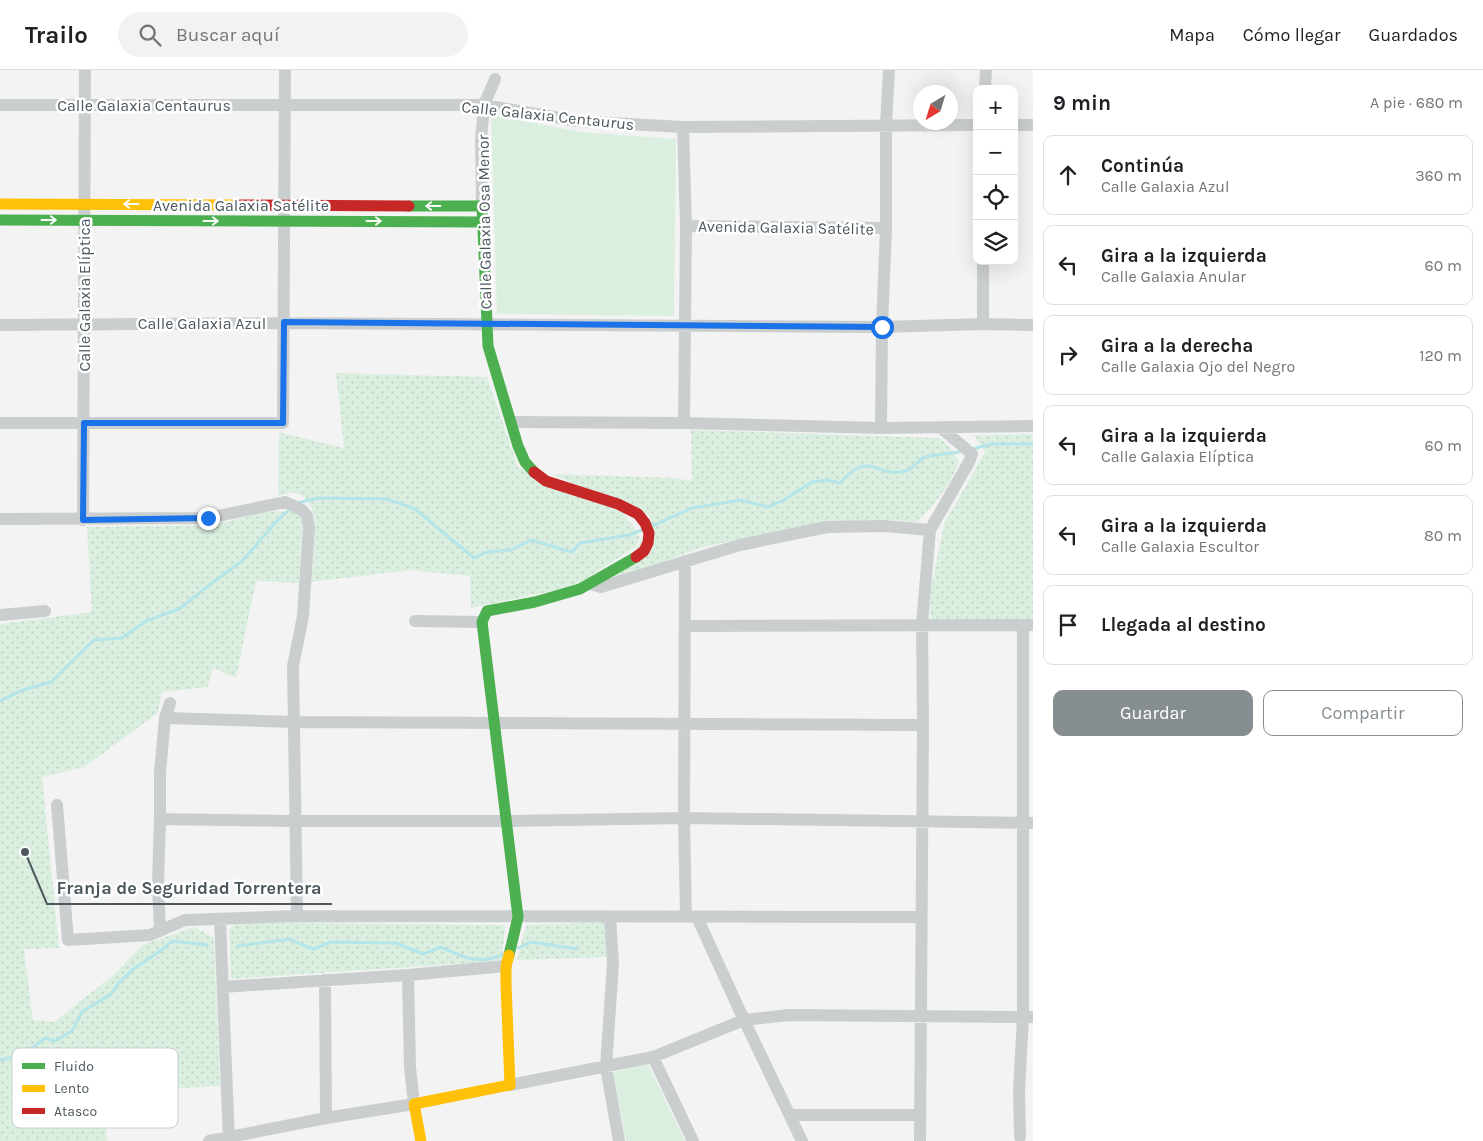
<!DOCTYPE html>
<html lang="es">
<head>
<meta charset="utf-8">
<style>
  :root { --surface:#fff; --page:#f2f2f2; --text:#202124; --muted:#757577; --line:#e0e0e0; --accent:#878e92 }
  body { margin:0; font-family:Karla,sans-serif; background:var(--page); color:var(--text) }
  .controls { position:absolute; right:15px; top:15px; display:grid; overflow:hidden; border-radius:10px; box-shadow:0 5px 20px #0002 }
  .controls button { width:45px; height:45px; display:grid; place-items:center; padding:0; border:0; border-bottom:1px solid var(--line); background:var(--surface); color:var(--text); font:25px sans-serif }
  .compass { position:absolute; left:913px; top:15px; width:45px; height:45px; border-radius:50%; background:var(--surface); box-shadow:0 5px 20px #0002; rotate:218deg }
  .stop { position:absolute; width:15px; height:15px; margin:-11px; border:4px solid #1a73e8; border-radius:50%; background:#fff }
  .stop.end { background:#1a73e8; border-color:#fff; box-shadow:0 1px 5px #0008 }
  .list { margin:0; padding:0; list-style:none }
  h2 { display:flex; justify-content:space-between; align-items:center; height:65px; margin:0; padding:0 20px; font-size:21px }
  h2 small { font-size:16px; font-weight:400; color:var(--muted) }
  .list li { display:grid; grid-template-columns:32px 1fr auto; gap:15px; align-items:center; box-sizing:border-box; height:80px; margin:0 10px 10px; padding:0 10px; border:1px solid var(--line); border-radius:10px }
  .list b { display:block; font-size:19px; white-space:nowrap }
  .list p { margin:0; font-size:16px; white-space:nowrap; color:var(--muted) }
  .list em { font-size:16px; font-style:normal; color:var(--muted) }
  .actions { display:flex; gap:10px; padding:15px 20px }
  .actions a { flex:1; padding:11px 0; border:1px solid var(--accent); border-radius:10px; text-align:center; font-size:18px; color:var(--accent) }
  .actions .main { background:var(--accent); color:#fff }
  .icon { flex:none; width:28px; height:28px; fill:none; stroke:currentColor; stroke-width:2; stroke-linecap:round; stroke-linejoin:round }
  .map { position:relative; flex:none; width:1033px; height:1071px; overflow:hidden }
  header { display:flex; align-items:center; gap:30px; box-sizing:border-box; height:70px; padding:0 25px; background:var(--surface); border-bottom:1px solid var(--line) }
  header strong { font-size:24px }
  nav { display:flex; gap:28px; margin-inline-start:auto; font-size:18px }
  .search { width:350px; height:45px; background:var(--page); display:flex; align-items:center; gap:12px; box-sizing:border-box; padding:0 18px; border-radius:28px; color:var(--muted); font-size:19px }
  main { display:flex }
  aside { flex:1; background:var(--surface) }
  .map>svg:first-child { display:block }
</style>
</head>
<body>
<header>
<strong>Trailo</strong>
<div class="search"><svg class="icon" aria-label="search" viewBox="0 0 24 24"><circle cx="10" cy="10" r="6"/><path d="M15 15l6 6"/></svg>Buscar aquí</div>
<nav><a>Mapa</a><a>Cómo llegar</a><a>Guardados</a></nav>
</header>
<main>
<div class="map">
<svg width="1033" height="1071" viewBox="0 0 1033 1071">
  <defs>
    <pattern id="grass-dots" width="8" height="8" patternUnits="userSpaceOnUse" patternTransform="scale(1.25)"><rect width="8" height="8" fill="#dbefe0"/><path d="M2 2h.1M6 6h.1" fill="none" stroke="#becfc3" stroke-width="1.8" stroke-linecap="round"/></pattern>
  </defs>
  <rect width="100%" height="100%" fill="#f4f3f3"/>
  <path fill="url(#grass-dots)" d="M 336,303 L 487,307 L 518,397 L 622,442 L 631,453 L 640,467 L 637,476 L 575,516 L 471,538 L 470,506 L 410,500 L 312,512 L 315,448 L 311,437 L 303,426 L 291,422 L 278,426 L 279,362 L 344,378 Z
    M 691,360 L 940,368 L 949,376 L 959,392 C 953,411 932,440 916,452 L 887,450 L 826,452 L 702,477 L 653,496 L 608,510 L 631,495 L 650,446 L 552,404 L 675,408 L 692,411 Z
    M 1033,364 L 1033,550 L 931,550 L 929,529 L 944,454 L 985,382 L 974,365 Z
    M 290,441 L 297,443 L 303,450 L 299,513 L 256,511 L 236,608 L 213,598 L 208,617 L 162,622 L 158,643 L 84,697 L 42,707 L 59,878 L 24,879 L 33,950 L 54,952 L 116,903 L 142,875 L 194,857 L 214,868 L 220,1016 L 127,1021 L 106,1056 L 107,1071 L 0,1071 L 0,554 L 92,542 L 87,457 L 214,455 L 263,442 Z
    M 236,852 L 505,855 L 502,891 L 231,909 L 229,860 Z
    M 606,852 L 608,887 L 517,890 L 526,855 Z"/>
  <path fill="#dbefe0" d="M 491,44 L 581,62 L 676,69 L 674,246 L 497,244 Z
    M 648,994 L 685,1071 L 626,1071 L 613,1002 Z"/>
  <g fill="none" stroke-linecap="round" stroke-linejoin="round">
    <path stroke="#b4e5e9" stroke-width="3" d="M 972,379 L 992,374 L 1033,374
      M 297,433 L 319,428 L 387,429 L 415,439 L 474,488 L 487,482 L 511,480 L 531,470 L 572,482 L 580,473 L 629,465 L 642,460
      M 652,456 L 692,438 L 741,430 L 768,437 L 784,430 L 812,412 L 826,410 L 840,413 C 871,378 876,409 906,401 C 913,399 918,390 925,387 C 937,384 951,384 963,381
      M 0,631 L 23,620 L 51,612 L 94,570 L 122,568 L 146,551 L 179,539 L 208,516 L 242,491 L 276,452 L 289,440
      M 238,876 L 290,869 L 300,874 L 314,879 L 331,872 L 396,873 L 423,884 L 441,877 C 463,887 478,895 502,885
      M 518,878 L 531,872 L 577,879
      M 0,990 L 23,985 L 45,968 L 55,971 L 72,961 L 82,942 L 111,924 L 118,914 L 132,900 L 159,882 L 172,871 L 207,875"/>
    <path stroke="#cbcecf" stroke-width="12" d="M 985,19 L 986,0
      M 0,35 L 484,35 L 577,51 L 683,57 L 977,55
      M 1014,55 L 1033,55
      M 683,57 L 686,156 L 684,353
      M 482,136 L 481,70 L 484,35 L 495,9
      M 686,156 L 886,158
      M 983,191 L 983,254
      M 0,255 L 284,253 L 882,257 L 983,254 L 1033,255
      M 511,352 L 684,353 L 881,358 L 1033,356
      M 0,353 L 283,353 L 285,0
      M 881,358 L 882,257 L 886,158 L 886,56 L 889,0
      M 0,449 L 208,448 L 285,432 L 302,440 L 307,446 L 309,457 L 303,546 L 293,596 L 297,846
      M 83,450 L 85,0
      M 685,491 L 684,748 L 686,847
      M 591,514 L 601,517 L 740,475 L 827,457 L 884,456 L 930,460
      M 0,545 L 45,541
      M 415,551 L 482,552
      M 685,556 L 1033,555
      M 165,648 L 293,652 L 923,655
      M 57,735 L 68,870 L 150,865 L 185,850 L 297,846 L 921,847
      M 160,749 L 295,751 L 506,751 L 684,748 L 1033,753
      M 610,847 L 613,893 L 606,997 L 619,1071
      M 697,847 L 744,950 L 802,1071
      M 220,850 L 229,1071
      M 160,861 L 158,815 L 160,749 L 160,702 L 165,648 L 170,633
      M 325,910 L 326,1048
      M 223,917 L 408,905 L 506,896
      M 653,987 L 693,1071
      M 510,1015 L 653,987 L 744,950 L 789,945 L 1033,947
      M 790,1045 L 920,1045
      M 1020,1067 L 1019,1021 L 1023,947 L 1023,555
      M 209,1071 L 326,1048 L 414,1034 L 410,997 L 408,905
      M 920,1071 L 923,655 L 922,554 L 930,460 L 969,392 L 972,384 L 941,358"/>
    <path stroke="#4caf50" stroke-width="11" d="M 409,136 L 482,136 L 488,276 L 518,376 L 525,392 L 534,402
      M 0,150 L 482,152
      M 509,885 L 518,847 L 482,552 L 487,541 L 535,532 L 580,519 L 636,487"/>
    <path stroke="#ffc107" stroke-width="11" d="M 0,134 L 237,135
      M 421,1071 L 414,1034 L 510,1015 L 506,915 L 506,896 L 509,885"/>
    <path stroke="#c62828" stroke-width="11" d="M 237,135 L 409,136
      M 534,402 L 546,411 L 618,434 L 638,444 L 645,453 L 649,463 L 648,473 L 644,481 L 636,487"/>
  </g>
  <defs><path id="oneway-shaft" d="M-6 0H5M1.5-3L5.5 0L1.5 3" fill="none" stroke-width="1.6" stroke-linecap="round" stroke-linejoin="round" transform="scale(1.25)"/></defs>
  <g stroke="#f6fbf6">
    <use href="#oneway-shaft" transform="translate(131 134) rotate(-180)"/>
    <use href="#oneway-shaft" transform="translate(433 136) rotate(-180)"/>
    <use href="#oneway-shaft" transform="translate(49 150)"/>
    <use href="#oneway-shaft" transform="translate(211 151)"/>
    <use href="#oneway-shaft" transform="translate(374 151)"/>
  </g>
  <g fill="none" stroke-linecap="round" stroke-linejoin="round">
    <path stroke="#1a73e8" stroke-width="6" d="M 208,448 L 83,450 L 84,353 L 283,353 L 284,252 L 882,257"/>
  </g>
  <g text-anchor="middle" stroke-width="5" stroke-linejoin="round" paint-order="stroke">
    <g font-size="16" fill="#4c585e" stroke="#fff">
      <text x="144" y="41">Calle Galaxia Centaurus</text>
      <text transform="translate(548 45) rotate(6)" y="6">Calle Galaxia Centaurus</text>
      <text x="241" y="141">Avenida Galaxia Satélite</text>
      <text transform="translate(484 152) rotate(-91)" y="6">Calle Galaxia Osa Menor</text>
      <text transform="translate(786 157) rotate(1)" y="6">Avenida Galaxia Satélite</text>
      <text transform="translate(84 225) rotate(-90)" y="6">Calle Galaxia Elíptica</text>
      <text x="202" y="259">Calle Galaxia Azul</text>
    </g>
  </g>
  <rect x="12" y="978" width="166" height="80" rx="8" fill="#fff" stroke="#c9cdcf" stroke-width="1"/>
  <rect x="22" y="993" width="23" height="6" fill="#4caf50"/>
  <rect x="22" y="1015" width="23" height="7" fill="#ffc107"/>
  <rect x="22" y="1038" width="23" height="6" fill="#c62828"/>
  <g font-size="14" fill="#4c585e">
    <text x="54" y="1001">Fluido</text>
    <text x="54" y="1023">Lento</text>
    <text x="54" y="1046">Atasco</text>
  </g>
  <path fill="none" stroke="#4c585e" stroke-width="2" d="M25 782L47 834H332"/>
  <circle fill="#4c585e" stroke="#fff" stroke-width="2" cx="25" cy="782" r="5"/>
  <g font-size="18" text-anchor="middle" font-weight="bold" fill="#4c585e" stroke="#fff" stroke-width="5" stroke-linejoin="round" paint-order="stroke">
    <text x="189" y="824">Franja de Seguridad Torrentera</text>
  </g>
</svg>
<div class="controls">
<button>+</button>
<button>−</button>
<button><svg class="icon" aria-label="locate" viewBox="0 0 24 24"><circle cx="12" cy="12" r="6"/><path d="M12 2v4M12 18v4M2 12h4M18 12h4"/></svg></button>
<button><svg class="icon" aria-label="layers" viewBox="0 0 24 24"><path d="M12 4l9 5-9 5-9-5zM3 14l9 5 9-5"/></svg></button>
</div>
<svg class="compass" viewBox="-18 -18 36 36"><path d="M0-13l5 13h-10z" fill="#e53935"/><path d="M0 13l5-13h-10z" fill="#757577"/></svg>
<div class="stop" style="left:882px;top:257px"></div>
<div class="stop end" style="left:208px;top:448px"></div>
</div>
<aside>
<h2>9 min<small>A pie · 680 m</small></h2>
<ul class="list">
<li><svg class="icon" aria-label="ahead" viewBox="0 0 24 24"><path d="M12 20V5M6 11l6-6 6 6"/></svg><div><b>Continúa</b><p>Calle Galaxia Azul</p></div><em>360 m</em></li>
<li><svg class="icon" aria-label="left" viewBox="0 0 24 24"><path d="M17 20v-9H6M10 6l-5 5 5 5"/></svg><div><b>Gira a la izquierda</b><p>Calle Galaxia Anular</p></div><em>60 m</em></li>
<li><svg class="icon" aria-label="right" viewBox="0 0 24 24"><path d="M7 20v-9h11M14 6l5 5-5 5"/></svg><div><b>Gira a la derecha</b><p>Calle Galaxia Ojo del Negro</p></div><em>120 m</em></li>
<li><svg class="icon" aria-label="left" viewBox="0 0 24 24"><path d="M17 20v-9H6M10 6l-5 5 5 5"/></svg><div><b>Gira a la izquierda</b><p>Calle Galaxia Elíptica</p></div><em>60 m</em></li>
<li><svg class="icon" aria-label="left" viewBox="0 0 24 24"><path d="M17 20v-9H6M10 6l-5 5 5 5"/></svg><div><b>Gira a la izquierda</b><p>Calle Galaxia Escultor</p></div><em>80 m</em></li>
<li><svg class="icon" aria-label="arrive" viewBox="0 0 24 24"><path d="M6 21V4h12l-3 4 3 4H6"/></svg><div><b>Llegada al destino</b></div></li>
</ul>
<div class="actions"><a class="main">Guardar</a><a>Compartir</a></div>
</aside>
</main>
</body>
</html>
